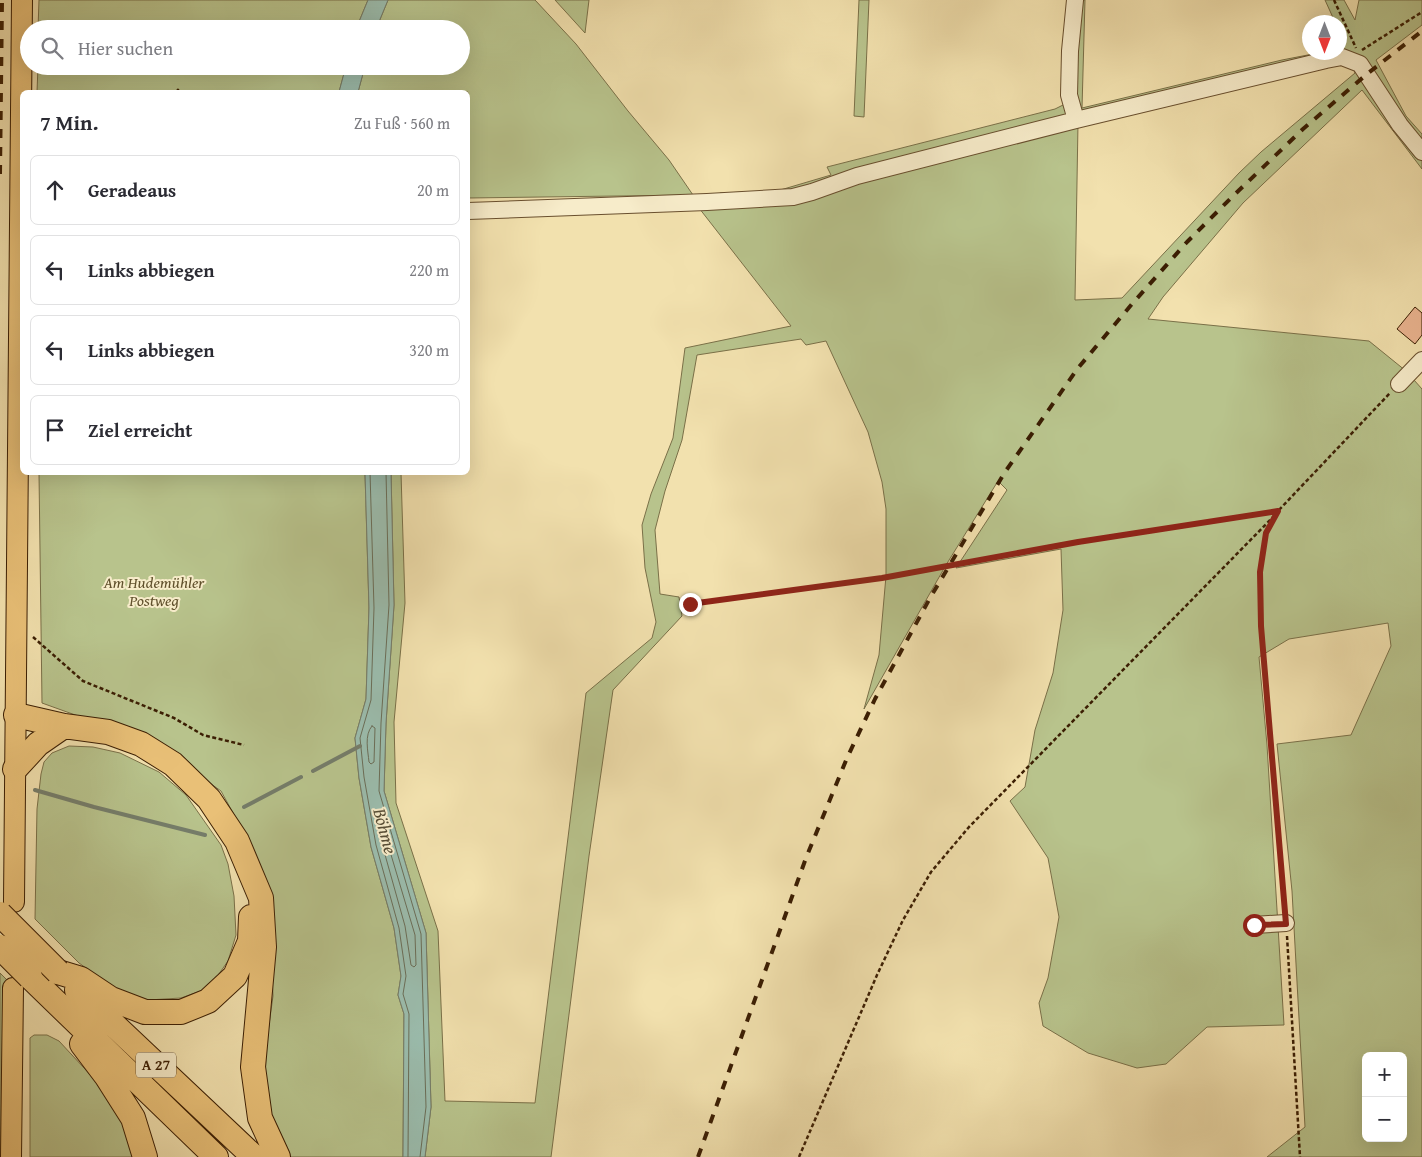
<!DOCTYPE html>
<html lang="de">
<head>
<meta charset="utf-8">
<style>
  :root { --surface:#fff; --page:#f2f2f3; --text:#2b2b33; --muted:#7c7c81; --line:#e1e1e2 }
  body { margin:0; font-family:"Gentium Book Plus",serif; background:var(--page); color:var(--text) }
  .controls { position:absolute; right:15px; bottom:15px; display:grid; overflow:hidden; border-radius:8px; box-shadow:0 5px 20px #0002 }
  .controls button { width:45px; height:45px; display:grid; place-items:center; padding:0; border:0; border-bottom:1px solid var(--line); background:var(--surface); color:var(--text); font:25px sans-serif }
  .compass { position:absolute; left:1302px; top:15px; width:45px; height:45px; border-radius:50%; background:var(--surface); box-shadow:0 5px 20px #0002; rotate:180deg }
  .stop { position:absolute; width:15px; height:15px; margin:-11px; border:4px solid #8f2418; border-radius:50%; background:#fff }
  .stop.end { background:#8f2418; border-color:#fff; box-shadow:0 1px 5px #0008 }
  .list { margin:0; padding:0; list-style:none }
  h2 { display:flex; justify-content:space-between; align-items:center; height:65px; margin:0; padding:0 20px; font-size:21px }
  h2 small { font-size:16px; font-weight:400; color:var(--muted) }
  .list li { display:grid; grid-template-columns:32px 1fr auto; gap:15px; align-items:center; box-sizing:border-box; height:70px; margin:0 10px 10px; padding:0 10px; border:1px solid var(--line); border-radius:8px }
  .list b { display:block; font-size:19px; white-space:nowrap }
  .list em { font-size:16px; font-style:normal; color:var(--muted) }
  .icon { flex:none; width:28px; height:28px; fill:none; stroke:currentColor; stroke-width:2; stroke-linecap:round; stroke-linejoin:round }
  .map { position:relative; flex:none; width:1422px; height:1157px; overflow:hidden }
  .search { position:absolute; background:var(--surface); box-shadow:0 5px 20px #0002; left:20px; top:20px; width:450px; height:55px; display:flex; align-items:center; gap:12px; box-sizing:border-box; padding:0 18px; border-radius:28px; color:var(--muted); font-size:19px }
  .panel { position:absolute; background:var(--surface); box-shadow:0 5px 20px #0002; left:20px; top:90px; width:450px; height:385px; border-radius:8px }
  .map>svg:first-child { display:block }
</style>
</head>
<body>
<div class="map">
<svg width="1422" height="1157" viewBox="0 0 1422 1157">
  <rect width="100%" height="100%" fill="#f2e1ae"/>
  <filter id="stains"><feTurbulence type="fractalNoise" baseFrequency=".004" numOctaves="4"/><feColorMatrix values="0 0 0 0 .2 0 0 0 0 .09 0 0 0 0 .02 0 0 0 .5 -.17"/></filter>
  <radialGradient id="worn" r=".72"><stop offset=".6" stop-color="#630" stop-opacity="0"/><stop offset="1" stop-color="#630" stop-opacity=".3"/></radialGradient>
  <path fill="#b8c38c" stroke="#7a7048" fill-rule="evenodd" d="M 39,0 L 368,0 L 356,29 L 38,29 Z
    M 388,0 L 535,0 L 576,44 L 628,111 L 669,160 L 693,195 L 468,198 L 468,92 L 358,92 L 365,66 L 461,66 L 461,29 L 376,29 Z
    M 555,0 L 589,0 L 585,33 Z
    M 859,0 L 869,0 L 864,117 L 854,116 Z
    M 1070,0 L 1085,0 L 1082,108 L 1282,60 L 1318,53 L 1340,52 L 1340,46 L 1344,44 L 1340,34 L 1340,22 L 1335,22 L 1325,0 L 1344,0 L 1355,20 L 1359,0 L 1422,0 L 1422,25 L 1376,60 L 1406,116 L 1422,134 L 1422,169 L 1362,90 L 1243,203 L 1163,297 L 1148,319 L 1369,341 L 1406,371 L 1422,389 L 1422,1157 L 1267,1157 L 1305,1127 L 1292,891 L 1277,744 L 1351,735 L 1391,646 L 1388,623 L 1289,639 L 1259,657 L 1267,745 L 1284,1025 L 1207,1027 L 1166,1064 L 1137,1068 L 1088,1053 L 1043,1026 L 1039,1003 L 1048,978 L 1059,917 L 1048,858 L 1010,801 L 1025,787 L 1035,730 L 1053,673 L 1063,610 L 1061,549 L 956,568 L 1007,490 L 998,481 L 946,565 L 864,709 L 879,655 L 886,576 L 886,509 L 882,482 L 868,432 L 826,341 L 806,345 L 801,339 L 697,355 L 682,440 L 665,491 L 655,530 L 660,594 L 679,597 L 682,616 L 613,690 L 589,856 L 551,1157 L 425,1157 L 431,1107 L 426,933 L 384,791 L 386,723 L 394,605 L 391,473 L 401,473 L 405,603 L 394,722 L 396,803 L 438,931 L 445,1101 L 535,1103 L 586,693 L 652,638 L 656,622 L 645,568 L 642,525 L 651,494 L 673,438 L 685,348 L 791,326 L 699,208 L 726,207 L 720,193 L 777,191 L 831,175 L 827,167 L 1055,109 L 1065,104 ZM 1344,64 L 1352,65 L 1355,73 L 1261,152 L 1239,173 L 1122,298 L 1075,300 L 1078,123 ZM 1366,1056 L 1403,1056 L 1403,1138 L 1366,1138 Z
    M 38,66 L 346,66 L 339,92 L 37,92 Z
    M 39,473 L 365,473 L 369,608 L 366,699 L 355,738 L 359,778 L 371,847 L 394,928 L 401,976 L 398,995 L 404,1014 L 403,1157 L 289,1157 L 274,1129 L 261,1083 L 273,996 L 270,929 L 266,889 L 254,851 L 221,791 L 153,743 L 42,703 Z
    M 69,746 L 93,747 L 120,753 L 159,772 L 186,795 L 221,845 L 228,864 L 234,896 L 236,935 L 228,961 L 209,988 L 181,998 L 148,1000 L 114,988 L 79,963 L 35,919 L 37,809 L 41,774 L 44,762 L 52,753 Z
    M 0,973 L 8,981 L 6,1157 L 0,1157 Z
    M 34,1035 L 47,1035 L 59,1041 L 97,1082 L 119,1114 L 136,1157 L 30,1157 L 30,1038 Z"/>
  <path fill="#9bbdae" stroke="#757d6a" d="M 368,0 L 388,0 L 376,29 L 356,29 Z
    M 346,66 L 365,66 L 358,92 L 339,92 Z
    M 365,473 L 391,473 L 394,605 L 386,723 L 384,791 L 426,933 L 431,1107 L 425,1157 L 403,1157 L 404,1014 L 398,995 L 401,976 L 394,928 L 371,847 L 359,778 L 355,738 L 366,699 L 369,608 Z"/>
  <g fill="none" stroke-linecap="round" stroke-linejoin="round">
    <path stroke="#6b6e58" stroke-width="1" d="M 370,472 L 374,608 L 371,700 L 360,738 L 364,777 L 376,845 L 399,928 L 406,976 L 403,994 L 409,1014 L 408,1157
      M 386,472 L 389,605 L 381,723 L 379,791 L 421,934 L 426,1107 L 420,1157
      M 372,726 L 375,728 L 374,762 L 371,764 L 369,762 C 368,751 364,735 372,726 Z
      M 383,836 L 386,838 L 415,935 L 416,965 L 414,967 L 411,965 L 405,926 L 382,844 L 381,838 Z"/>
    <path stroke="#757d6a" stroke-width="4" d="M 313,771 L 360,746
      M 35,790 L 94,807 L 205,835
      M 244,807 L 301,777"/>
  </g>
  <path fill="#eab490" stroke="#3b1e03" d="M 1415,307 L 1422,313 L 1422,335 L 1415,344 L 1397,329 Z"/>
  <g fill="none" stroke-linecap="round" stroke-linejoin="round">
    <g stroke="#694f2e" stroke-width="18">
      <path id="minor" d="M 1075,0 L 1070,51 L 1069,95 L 1076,120
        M 468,211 L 707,202 L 793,197 L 812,192 L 857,176 L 1076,120 L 1326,60 L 1342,57 L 1360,64 L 1400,125 L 1422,152
        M 1399,384 L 1422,360
        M 1254,925 L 1286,923"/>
    </g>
    <g stroke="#3b1e03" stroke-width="22">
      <path id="major" d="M 14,902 L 22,0
        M 11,1157 L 13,988"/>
    </g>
    <g stroke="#3b1e03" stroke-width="26">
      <path id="highway" d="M 16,715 L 64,726 L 108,732 L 141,744 L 173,764 L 209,799 L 237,841 L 261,898 L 264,947 L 253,1067 L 260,1118 L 278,1157
        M 15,769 L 38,744 L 64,726
        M 58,972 L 81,979 L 111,999 L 145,1012 L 181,1012 L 208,1001 L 235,976 L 250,941 L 251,917
        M 30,977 L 216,1157
        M 77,990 L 254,1157
        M 82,1044 L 107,1077 L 133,1118 L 145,1157"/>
    </g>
    <path stroke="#3b1e03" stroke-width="2.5" stroke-dasharray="4 2.5" stroke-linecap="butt" d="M 1334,0 L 1356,48
      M 1362,50 L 1422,12
      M 176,92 L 179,89
      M 690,604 L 882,578 L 1077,542 L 1278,511
      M 33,637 L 83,681 L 174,718 L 203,735 L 244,745
      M 1285,908 L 1261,626 L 1260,571 L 1266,533 L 1278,511 L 1390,393
      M 1287,936 L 1300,1157
      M 799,1157 L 877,975 L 903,920 L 931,872 L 969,827 L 1276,514"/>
    <use href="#minor" stroke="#f7ecca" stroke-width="16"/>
    <use href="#major" stroke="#e9c077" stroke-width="20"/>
    <use href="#highway" stroke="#e9c077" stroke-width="24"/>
    <path stroke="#3b1e03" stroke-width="4" stroke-dasharray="9 9" stroke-linecap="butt" d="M 0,174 L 2,0
      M 698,1157 L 806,858 L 847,758 L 875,699 L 930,598 L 1005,472 L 1078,368 L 1132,304 L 1187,242 L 1232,197 L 1303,129 L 1367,74 L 1422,31"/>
    <g stroke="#3b1e03" stroke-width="26" stroke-linecap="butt">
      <path id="highway-bridge" d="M 0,914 L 58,972
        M 0,947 L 30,977"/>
    </g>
    <use href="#highway-bridge" stroke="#e9c077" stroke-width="24"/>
  </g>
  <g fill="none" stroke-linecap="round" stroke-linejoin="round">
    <path stroke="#8f2418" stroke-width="6" d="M 690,604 L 882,578 L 1078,542 L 1278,511 L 1266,533 L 1260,572 L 1261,626 L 1286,924 L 1254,925"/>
  </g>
  <g text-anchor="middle" stroke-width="4" stroke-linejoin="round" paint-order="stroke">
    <rect fill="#f7ecca" stroke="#735c3f" stroke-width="1" x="136" y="1052.5" width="40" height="25" rx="4"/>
    <g font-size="15" font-weight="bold" fill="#3b1e03">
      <text x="156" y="1070">A 27</text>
    </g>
    <g font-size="16" font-style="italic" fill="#60502c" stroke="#f7ecca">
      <text x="154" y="588">Am Hudemühler<tspan x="154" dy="18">Postweg</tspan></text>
    </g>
    <g font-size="18" font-style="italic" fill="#584e36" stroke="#f7ecca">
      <text transform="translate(385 831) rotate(75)" y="6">Böhme</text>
    </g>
  </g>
  <rect width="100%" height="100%" filter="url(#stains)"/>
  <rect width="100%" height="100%" fill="url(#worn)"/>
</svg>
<div class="controls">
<button>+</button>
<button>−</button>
</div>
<svg class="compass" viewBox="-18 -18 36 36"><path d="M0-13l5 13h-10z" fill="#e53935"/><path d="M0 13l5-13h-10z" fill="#7c7c81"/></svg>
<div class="stop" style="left:1254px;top:925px"></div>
<div class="stop end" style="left:690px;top:604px"></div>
<div class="search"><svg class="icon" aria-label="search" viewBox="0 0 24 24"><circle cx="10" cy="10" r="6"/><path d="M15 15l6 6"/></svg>Hier suchen</div>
<section class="panel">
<h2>7 Min.<small>Zu Fuß · 560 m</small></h2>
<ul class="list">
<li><svg class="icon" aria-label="ahead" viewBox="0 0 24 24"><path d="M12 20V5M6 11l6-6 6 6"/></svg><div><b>Geradeaus</b></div><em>20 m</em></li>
<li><svg class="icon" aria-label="left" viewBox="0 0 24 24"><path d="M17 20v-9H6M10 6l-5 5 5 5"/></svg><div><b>Links abbiegen</b></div><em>220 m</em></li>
<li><svg class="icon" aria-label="left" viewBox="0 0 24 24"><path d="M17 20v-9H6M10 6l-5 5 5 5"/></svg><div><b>Links abbiegen</b></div><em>320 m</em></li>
<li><svg class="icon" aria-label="arrive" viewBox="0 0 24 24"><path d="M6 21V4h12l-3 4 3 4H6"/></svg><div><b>Ziel erreicht</b></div></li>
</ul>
</section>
</div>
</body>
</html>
